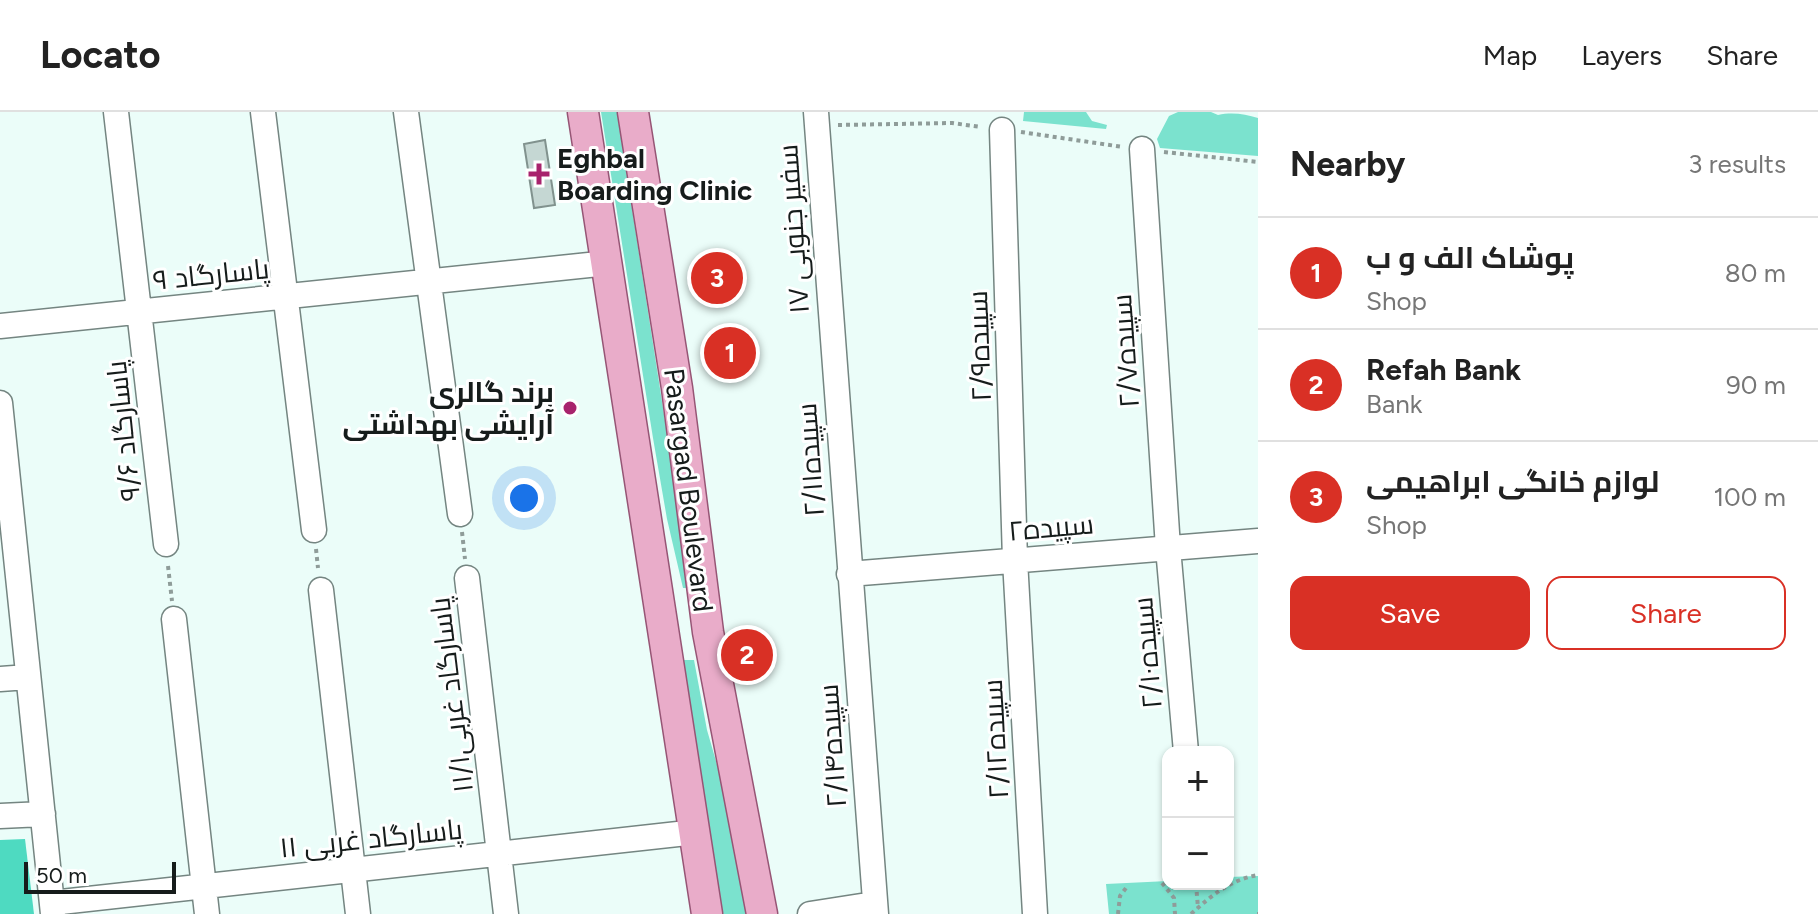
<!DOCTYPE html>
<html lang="en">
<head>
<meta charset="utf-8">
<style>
  :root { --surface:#fff; --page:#f6f6f6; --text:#222; --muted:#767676; --line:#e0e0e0; --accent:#d93025 }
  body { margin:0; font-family:Figtree,Cairo,sans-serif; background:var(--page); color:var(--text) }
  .controls { position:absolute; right:24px; bottom:24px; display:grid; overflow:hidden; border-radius:16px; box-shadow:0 2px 6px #0004 }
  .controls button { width:72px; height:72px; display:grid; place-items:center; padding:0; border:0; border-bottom:2px solid var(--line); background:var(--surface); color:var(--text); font:40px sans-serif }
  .scale { position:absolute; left:24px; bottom:20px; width:152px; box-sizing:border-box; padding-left:8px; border:4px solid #161c1b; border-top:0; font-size:22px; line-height:28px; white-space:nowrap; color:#161c1b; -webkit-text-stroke:6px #fff; paint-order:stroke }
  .you { position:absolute; left:524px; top:386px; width:28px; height:28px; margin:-20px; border:6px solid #fff; border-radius:50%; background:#1a73e8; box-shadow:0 0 0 12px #1a73e833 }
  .badge { display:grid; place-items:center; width:52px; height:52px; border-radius:50%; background:var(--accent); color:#fff; font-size:26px; font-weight:700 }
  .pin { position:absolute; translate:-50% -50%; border:4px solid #fff; box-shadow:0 2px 8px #0006 }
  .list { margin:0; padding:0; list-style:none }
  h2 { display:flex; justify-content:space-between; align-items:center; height:104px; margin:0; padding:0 32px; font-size:34px }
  h2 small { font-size:26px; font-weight:400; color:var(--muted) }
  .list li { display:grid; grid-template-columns:52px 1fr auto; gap:24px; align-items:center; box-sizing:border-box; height:112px; padding:0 32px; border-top:2px solid var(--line) }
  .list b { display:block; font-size:30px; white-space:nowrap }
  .list p { margin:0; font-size:26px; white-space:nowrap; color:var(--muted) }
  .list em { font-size:26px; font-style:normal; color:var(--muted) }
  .actions { display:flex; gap:16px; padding:24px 32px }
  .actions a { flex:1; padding:18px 0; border:2px solid var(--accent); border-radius:16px; text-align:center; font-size:28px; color:var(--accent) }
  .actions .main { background:var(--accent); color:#fff }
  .map { position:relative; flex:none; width:1258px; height:802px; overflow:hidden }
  header { display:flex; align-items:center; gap:48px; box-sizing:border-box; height:112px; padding:0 40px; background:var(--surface); border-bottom:2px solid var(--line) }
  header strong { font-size:38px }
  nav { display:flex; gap:44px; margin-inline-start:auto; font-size:28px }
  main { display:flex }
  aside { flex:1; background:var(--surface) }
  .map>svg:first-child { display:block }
</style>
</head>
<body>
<header>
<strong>Locato</strong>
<nav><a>Map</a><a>Layers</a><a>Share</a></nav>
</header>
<main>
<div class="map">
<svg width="1258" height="802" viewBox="0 0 1258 802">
  <rect width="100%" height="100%" fill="#ebfdf9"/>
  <path fill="#7be2ce" d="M 601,0 L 617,0 L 691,476 L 683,476 L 667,407 L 653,326 Z
    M 1024,0 L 1086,0 L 1092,9 L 1107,13 L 1106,17 L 1023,9 Z
    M 1178,0 L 1211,0 L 1218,3 C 1232,0 1245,2 1258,6 L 1258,44 L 1160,36 L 1157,27 L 1169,4 Z
    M 683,548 L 694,548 L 707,618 L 735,715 L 749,802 L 719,802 L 700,653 Z
    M 1258,764 L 1258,802 L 1109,802 L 1106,772 L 1168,769 L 1168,772 L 1228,772 L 1228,765 Z"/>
  <path fill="#4edac1" d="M 25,727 L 34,802 L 0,802 L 0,728 Z"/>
  <path fill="#c5d7d3" stroke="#81928e" stroke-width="2" d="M 545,28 L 555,93 L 534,96 L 524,32 Z"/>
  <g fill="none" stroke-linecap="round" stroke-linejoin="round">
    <g stroke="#748581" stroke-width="27">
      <path id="minor" d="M 116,0 L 166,432
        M 263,0 L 314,418
        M 406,0 L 460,402
        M 816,0 L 876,802
        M 1002,18 L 1015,448 L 1035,802
        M 1142,37 L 1168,436 L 1186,640
        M 0,214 L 608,151
        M 0,291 L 53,802
        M 849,462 L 1258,429
        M 467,466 L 506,802
        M 321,478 L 358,802
        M 174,507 L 207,802
        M 0,567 L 28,565
        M 0,704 L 43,702
        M 52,791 L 696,720
        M 810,802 L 874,792"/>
    </g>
    <g stroke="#965575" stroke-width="33">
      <path id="major" d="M 583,0 L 707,802
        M 633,0 L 677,276 L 708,520 L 762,802"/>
    </g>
    <path stroke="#8f9c99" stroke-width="4" stroke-dasharray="4 4" stroke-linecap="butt" d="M 838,13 L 952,11 L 981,15
      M 1021,20 L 1123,35
      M 1164,40 L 1258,50
      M 462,420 L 465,447
      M 316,437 L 318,456
      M 168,454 L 172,489
      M 1162,771 L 1174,786 L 1175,802
      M 1196,772 L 1198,796
      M 1118,802 L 1120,784 L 1126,776
      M 1191,802 C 1212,783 1230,768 1258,763
      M 1257,802 L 1258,802"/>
    <use href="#minor" stroke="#fff" stroke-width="24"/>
    <use href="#major" stroke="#e9acc9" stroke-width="30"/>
  </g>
  <g fill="#a8236d" stroke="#fff" stroke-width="3">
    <path d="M535 50h8v8h8v8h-8v8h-8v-8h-8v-8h8z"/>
    <circle cx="570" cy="296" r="8"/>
  </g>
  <g text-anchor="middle" stroke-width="6" stroke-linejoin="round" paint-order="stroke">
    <g font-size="28" font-weight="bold" fill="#161c1b" stroke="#fff" text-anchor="start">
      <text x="557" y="56">Eghbal<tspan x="557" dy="32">Boarding Clinic</tspan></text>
      <text x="554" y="290" text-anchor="end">برند گالری<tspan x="554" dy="32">آرایشی بهداشتی</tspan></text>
    </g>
    <g font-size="28" fill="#161c1b" stroke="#fff">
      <text transform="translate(793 117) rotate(-94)" y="10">سفیر جنوبی ۱۷</text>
      <text transform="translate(211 162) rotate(-6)" y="10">پاسارگاد ۹</text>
      <text transform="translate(979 234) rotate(-92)" y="10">سپیده۲/۹</text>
      <text transform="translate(1125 239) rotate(-94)" y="10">سپیده۲/۷</text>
      <text transform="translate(123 319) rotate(-96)" y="10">پاسارگاد ۹/۶</text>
      <text transform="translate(810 348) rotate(-94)" y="10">سپیده۲/۱۱</text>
      <text transform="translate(689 378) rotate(83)" y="10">Pasargad Boulevard</text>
      <text transform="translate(1051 415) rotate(-5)" y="10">سپیده۲</text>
      <text transform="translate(1147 541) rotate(-95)" y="10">سپیده۲/۱۰</text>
      <text transform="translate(451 583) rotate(-97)" y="10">پاسارگاد غربی۱۱/۱</text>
      <text transform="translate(995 627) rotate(-93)" y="10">سپیده۲/۱۲</text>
      <text transform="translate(832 634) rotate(-94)" y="10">سپیده۲/۱۴</text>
      <text transform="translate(371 726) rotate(-6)" y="10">پاسارگاد غربی ۱۱</text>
    </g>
  </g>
</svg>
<div class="controls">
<button>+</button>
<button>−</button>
</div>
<div class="scale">50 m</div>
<div class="you"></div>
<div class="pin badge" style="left:730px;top:241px">1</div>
<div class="pin badge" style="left:747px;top:543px">2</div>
<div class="pin badge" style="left:717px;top:166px">3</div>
</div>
<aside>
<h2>Nearby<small>3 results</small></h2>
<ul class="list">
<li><span class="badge">1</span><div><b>پوشاک الف و ب</b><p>Shop</p></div><em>80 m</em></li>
<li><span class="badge">2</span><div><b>Refah Bank</b><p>Bank</p></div><em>90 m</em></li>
<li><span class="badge">3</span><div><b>لوازم خانگی ابراهیمی</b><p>Shop</p></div><em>100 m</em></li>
</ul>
<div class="actions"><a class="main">Save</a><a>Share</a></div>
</aside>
</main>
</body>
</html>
